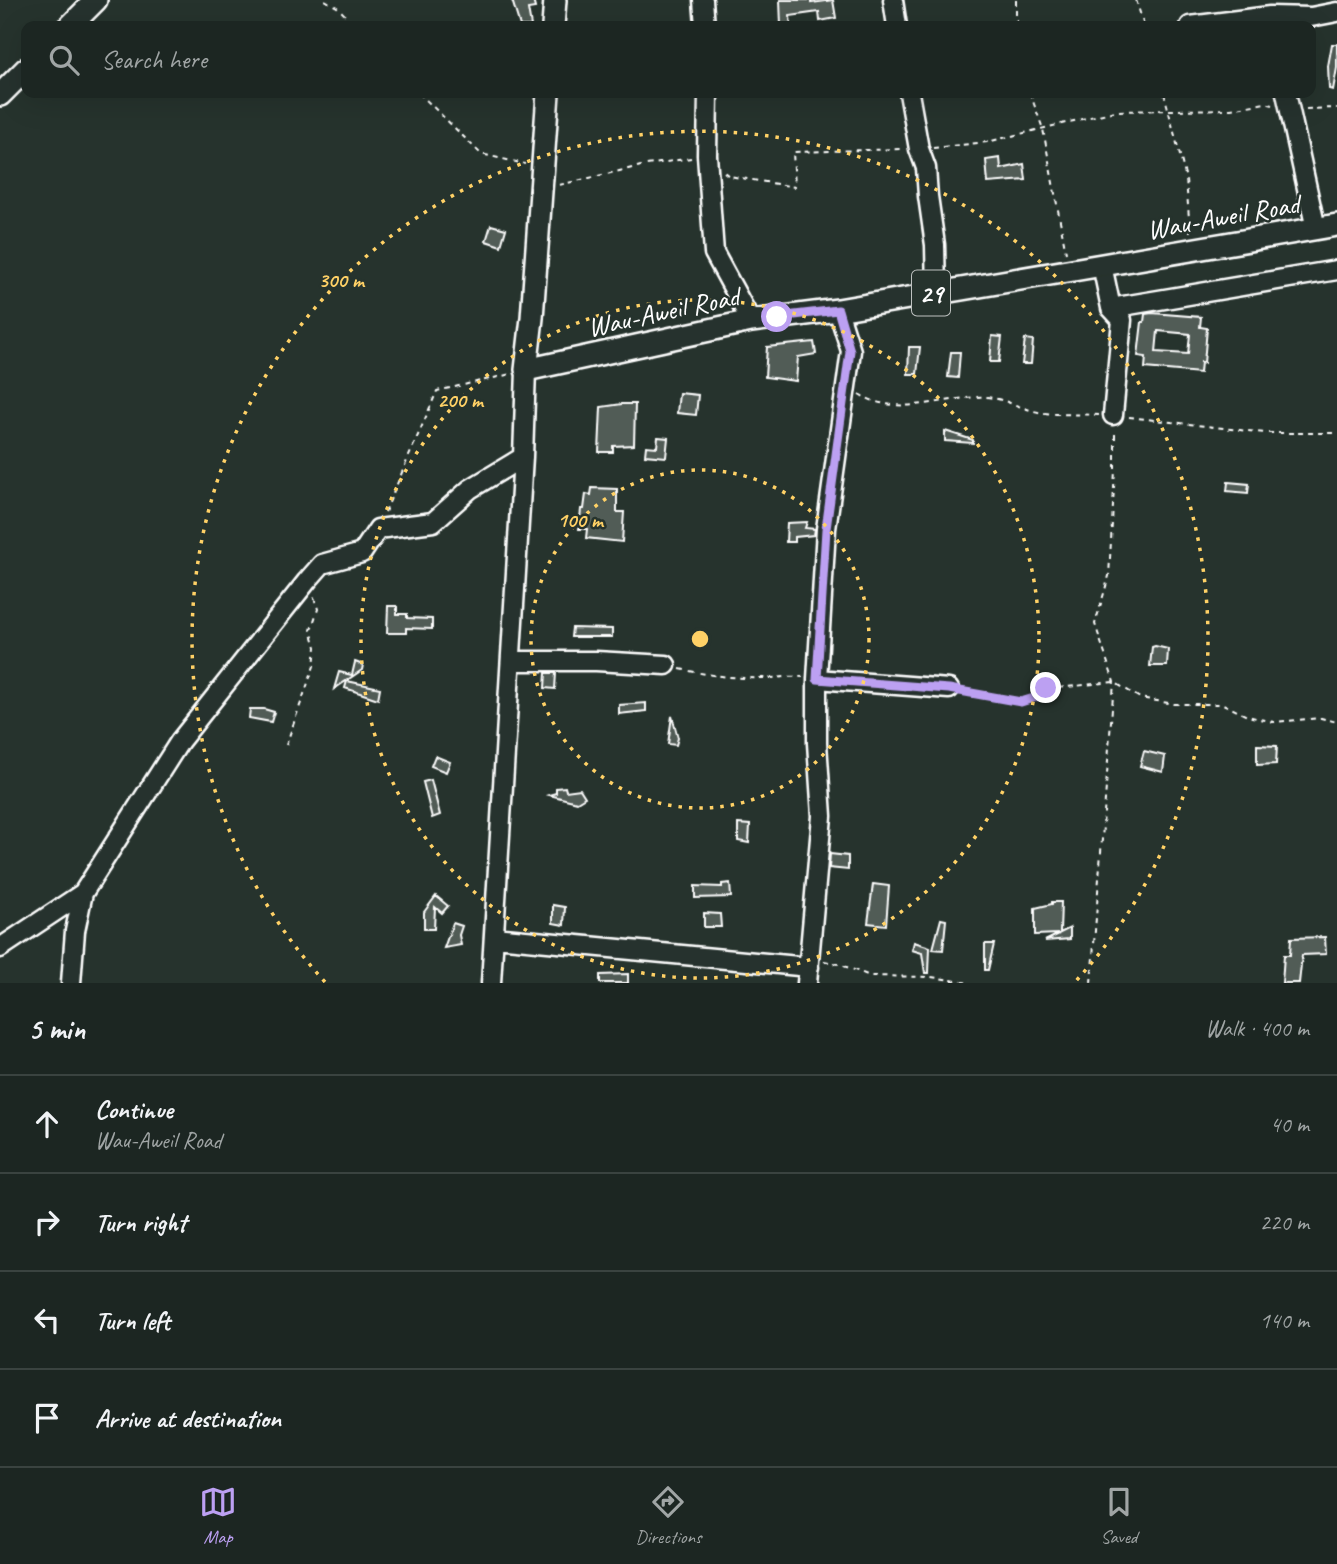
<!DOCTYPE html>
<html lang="en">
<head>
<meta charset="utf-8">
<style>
  :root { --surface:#1c2622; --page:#252e2a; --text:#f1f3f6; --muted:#a0a5a5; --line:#3a4340; --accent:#bca0f2 }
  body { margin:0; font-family:Caveat,sans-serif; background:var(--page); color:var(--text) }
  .stop { position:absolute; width:21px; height:21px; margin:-16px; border:5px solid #bca0f2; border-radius:50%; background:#fff }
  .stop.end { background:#bca0f2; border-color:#fff; box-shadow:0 2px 7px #0008 }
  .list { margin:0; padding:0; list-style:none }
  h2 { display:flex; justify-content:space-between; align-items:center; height:91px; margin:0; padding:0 28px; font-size:30px }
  h2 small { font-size:23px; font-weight:400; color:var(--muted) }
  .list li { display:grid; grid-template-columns:46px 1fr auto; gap:21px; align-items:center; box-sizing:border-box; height:98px; padding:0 28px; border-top:2px solid var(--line) }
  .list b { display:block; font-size:26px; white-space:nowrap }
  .list p { margin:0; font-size:23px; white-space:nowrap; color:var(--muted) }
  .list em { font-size:23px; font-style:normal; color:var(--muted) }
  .icon { flex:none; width:38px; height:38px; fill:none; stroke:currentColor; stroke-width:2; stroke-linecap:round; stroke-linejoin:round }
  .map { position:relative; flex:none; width:1337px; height:983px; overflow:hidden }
  .search { position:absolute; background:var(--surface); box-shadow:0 7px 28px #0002; left:21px; right:21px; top:21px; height:77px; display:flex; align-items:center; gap:18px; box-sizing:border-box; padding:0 24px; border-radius:14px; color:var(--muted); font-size:26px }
  .sheet { height:483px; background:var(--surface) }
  nav { display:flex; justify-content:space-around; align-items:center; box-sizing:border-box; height:98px; border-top:2px solid var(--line); background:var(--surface); font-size:19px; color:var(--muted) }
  nav a { display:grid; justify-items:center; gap:4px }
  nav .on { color:var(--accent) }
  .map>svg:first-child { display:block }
</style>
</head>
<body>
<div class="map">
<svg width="1337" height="983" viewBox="0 0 1337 983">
  <rect width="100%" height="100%" fill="#26332d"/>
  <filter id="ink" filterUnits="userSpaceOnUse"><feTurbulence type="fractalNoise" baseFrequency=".0143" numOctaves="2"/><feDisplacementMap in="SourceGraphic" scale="14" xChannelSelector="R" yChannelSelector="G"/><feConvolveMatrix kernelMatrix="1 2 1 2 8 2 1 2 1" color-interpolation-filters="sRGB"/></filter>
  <g filter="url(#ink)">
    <path fill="#515c57" stroke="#fff" stroke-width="2" fill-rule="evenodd" d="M 512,0 L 533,0 L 535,8 L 528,9 L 531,26 L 520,26 Z
      M 780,0 L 811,0 L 811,3 L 833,0 L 836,18 L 820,21 L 819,12 L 790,16 L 791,26 L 781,26 Z
      M 1332,44 L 1337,44 L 1337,68 L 1333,90 L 1329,89 L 1328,66 Z
      M 1000,158 L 1001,169 L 1024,164 L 1026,180 L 988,183 L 986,160 Z
      M 491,225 L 506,229 L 501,246 L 486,241 Z
      M 1152,313 L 1201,317 L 1200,327 L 1207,328 L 1204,363 L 1201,362 L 1200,373 L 1145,368 L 1146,357 L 1138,356 L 1142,322 L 1144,322 L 1145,314 ZM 1158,331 L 1190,334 L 1188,354 L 1156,352 Z
      M 992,336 L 1002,337 L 999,362 L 990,362 Z
      M 1025,339 L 1033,340 L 1031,364 L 1022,364 Z
      M 814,342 L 816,354 L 798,357 L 796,381 L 765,377 L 767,347 Z
      M 909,347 L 920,347 L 917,374 L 908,374 Z
      M 951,352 L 960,352 L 958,378 L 948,377 Z
      M 679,393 L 698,395 L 696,415 L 677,413 Z
      M 622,404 L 635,404 L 634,445 L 613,446 L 613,452 L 599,452 L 601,407 Z
      M 945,431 L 973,440 L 973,443 L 945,441 Z
      M 658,437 L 668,438 L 666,457 L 645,455 L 646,446 L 657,447 Z
      M 1228,482 L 1249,484 L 1248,493 L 1227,491 Z
      M 592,488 L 617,489 L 617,512 L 624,512 L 622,542 L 586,538 L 587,529 L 579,529 L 581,509 L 584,509 L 586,494 L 591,495 Z
      M 807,522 L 805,528 L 815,529 L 814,535 L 795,537 L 795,542 L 786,542 L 787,523 Z
      M 388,606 L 397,606 L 397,614 L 407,614 L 407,618 L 432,619 L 432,629 L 406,628 L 406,633 L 387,633 Z
      M 572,628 L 612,629 L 612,637 L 571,637 Z
      M 1155,646 L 1168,649 L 1167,666 L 1150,666 L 1152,647 Z
      M 355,662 L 363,665 L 362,670 L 334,689 L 339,672 L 352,675 Z
      M 546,673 L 556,673 L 555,689 L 545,688 Z
      M 347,681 L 380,688 L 378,699 L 345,688 Z
      M 646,703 L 646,711 L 619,714 L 619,705 Z
      M 250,709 L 264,709 L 274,712 L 271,722 L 249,718 Z
      M 672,716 L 678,738 L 676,745 L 668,744 Z
      M 1257,745 L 1277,746 L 1276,764 L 1257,765 Z
      M 1144,751 L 1165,756 L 1163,772 L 1140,766 Z
      M 435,756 L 450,762 L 446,772 L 431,766 Z
      M 431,780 L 440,815 L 432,818 L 423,782 Z
      M 565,787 L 566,791 L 580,789 L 585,797 L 577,802 L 549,795 L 556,793 L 556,788 Z
      M 738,824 L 750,825 L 749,843 L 738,841 Z
      M 830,854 L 848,856 L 848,870 L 829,868 Z
      M 730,883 L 731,897 L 695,898 L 695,886 L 722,887 L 722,884 Z
      M 873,884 L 889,886 L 886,925 L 868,923 Z
      M 436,896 L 448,906 L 442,913 L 435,907 L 434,929 L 424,929 L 424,912 Z
      M 1052,902 L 1061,902 L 1060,933 L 1070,928 L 1070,939 L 1045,941 L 1059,934 L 1035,935 L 1035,908 L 1052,904 Z
      M 553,905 L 565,907 L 564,925 L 553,923 Z
      M 704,913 L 720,914 L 721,927 L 704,927 Z
      M 941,919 L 946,920 L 943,950 L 933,949 Z
      M 453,923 L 462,926 L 459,935 L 461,945 L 444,948 Z
      M 1325,937 L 1326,954 L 1302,955 L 1299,983 L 1282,983 L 1284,955 L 1290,955 L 1291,938 Z
      M 914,942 L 930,947 L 929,973 L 925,973 L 922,953 L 912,950 Z
      M 985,944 L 994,944 L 988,970 L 985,970 Z
      M 628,974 L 628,983 L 600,983 L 600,975 Z"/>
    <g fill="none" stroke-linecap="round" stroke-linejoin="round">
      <g stroke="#fff" stroke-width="23">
        <path id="minor" d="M 703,0 L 705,26
          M 893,0 L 897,26
          M 1190,26 L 1270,16 L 1311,17 L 1337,12
          M 708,93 L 707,155 L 714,253 L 751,321
          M 909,93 L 919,149 L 926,168 L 928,196 L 935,245 L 936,292
          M 1286,93 L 1316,229
          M 1102,265 L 1111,308 L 1122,320 L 1113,415
          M 1111,308 L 1337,270
          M 511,661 L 596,661 L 666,665
          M 817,679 L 949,689
          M 494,937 L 809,967
          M 0,948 L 83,893 L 180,741 L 307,581 L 322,564 L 362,553 L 378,529 L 433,522 L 470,489 L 523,457
          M 71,983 L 75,931 L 83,893
          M 491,983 L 523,457 L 526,370
          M 807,983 L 822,816 L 817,743 L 817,679 L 826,529 L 851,351 L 838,310"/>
      </g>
      <g stroke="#fff" stroke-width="26">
        <path id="major" d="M 70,26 L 96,0
          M 553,26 L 555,0
          M 548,93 L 532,318 L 526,370 L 751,321 L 838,310 L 1337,225
          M 0,95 L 26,69"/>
      </g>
      <path stroke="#fff" stroke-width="2" stroke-dasharray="5 5" stroke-linecap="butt" d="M 325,0 L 337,7 L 356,26
        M 1016,0 L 1016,26
        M 1136,0 L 1144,26
        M 419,93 L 481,154 L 525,164
        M 1030,93 L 1043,129 L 1066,253
        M 1164,93 L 1186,179 L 1190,232
        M 1306,109 L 1337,108
        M 933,148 L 987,142 L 1115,111 L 1231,109 L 1265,103 L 1273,105
        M 724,172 L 729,176 L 795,187 L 793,152 L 903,149
        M 559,185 L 641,166 L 691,158
        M 859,394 C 894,416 937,400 976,397 C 1001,395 1020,410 1044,413 C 1062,415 1081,414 1099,415
        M 1129,417 L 1265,433 L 1337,433
        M 385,512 L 437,391 L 511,374
        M 680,669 C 707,675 737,679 764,678 C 778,678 790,676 803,677
        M 964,690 L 1021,702 L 1037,697 L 1046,689 L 1114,682 L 1140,698 L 1174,704 L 1223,704 L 1247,716 L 1274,722 L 1321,718 L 1337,722
        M 286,745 L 314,666 L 316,647 L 311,630 L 318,609 L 313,595
        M 824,961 L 839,964 L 870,976 L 931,977 L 970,983
        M 1091,983 L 1114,682 L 1095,624 L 1109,576 L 1115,470 L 1115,430"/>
      <use href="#minor" stroke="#26332d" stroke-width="18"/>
      <use href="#major" stroke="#26332d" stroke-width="21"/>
    </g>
  </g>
  <g fill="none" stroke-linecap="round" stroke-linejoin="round" filter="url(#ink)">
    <path stroke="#bca0f2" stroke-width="9" d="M 777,317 L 838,310 L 850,351 L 826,529 L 817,679 L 949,689 L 1021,702 L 1037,697 L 1046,688"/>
  </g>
  <g fill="none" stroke="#ffd166" stroke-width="3.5" stroke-dasharray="3.5 7">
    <circle cx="700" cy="639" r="169"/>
    <circle cx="700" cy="639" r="339"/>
    <path d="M325 982A508 508 0 1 1 1075 982"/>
  </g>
  <g text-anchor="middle" stroke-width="5" stroke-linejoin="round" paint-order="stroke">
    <rect fill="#26332d" stroke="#bec2c0" stroke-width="2" x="912" y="270.5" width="38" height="45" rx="5"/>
    <g font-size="26" font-weight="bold" fill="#fff">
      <text x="931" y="302">29</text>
    </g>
    <g font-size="28" fill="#fff" stroke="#26332d">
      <text transform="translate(1223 216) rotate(-10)" y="10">Wau-Aweil Road</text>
      <text transform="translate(663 311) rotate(-12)" y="10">Wau-Aweil Road</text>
    </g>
  </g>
  <circle cx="700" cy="639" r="10" fill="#ffd166" stroke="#26332d" stroke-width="3.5"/>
  <g font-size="21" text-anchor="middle" font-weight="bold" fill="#ffd166" stroke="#26332d" stroke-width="5" stroke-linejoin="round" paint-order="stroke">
    <text x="341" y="287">300 m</text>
    <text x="460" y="407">200 m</text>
    <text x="580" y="527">100 m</text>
  </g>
</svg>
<div class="stop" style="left:777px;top:317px"></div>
<div class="stop end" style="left:1046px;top:688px"></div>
<div class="search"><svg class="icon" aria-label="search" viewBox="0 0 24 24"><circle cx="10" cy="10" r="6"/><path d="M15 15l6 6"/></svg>Search here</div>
</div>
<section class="sheet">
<h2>5 min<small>Walk · 400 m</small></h2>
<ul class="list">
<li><svg class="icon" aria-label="ahead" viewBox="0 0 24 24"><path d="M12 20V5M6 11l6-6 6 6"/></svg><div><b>Continue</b><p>Wau-Aweil Road</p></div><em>40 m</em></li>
<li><svg class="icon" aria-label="right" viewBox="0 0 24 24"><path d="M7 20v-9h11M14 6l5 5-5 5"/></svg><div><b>Turn right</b></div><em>220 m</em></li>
<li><svg class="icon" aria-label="left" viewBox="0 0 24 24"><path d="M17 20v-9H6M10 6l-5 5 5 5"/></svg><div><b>Turn left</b></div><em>140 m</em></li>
<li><svg class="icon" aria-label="arrive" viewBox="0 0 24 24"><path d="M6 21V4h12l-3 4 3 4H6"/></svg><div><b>Arrive at destination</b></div></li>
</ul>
</section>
<nav>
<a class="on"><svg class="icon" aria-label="map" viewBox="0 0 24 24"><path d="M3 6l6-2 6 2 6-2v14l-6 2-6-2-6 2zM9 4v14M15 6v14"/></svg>Map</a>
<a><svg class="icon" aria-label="directions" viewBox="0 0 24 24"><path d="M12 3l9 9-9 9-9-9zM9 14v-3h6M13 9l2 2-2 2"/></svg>Directions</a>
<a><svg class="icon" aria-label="saved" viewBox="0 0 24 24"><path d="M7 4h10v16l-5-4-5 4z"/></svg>Saved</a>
</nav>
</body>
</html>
